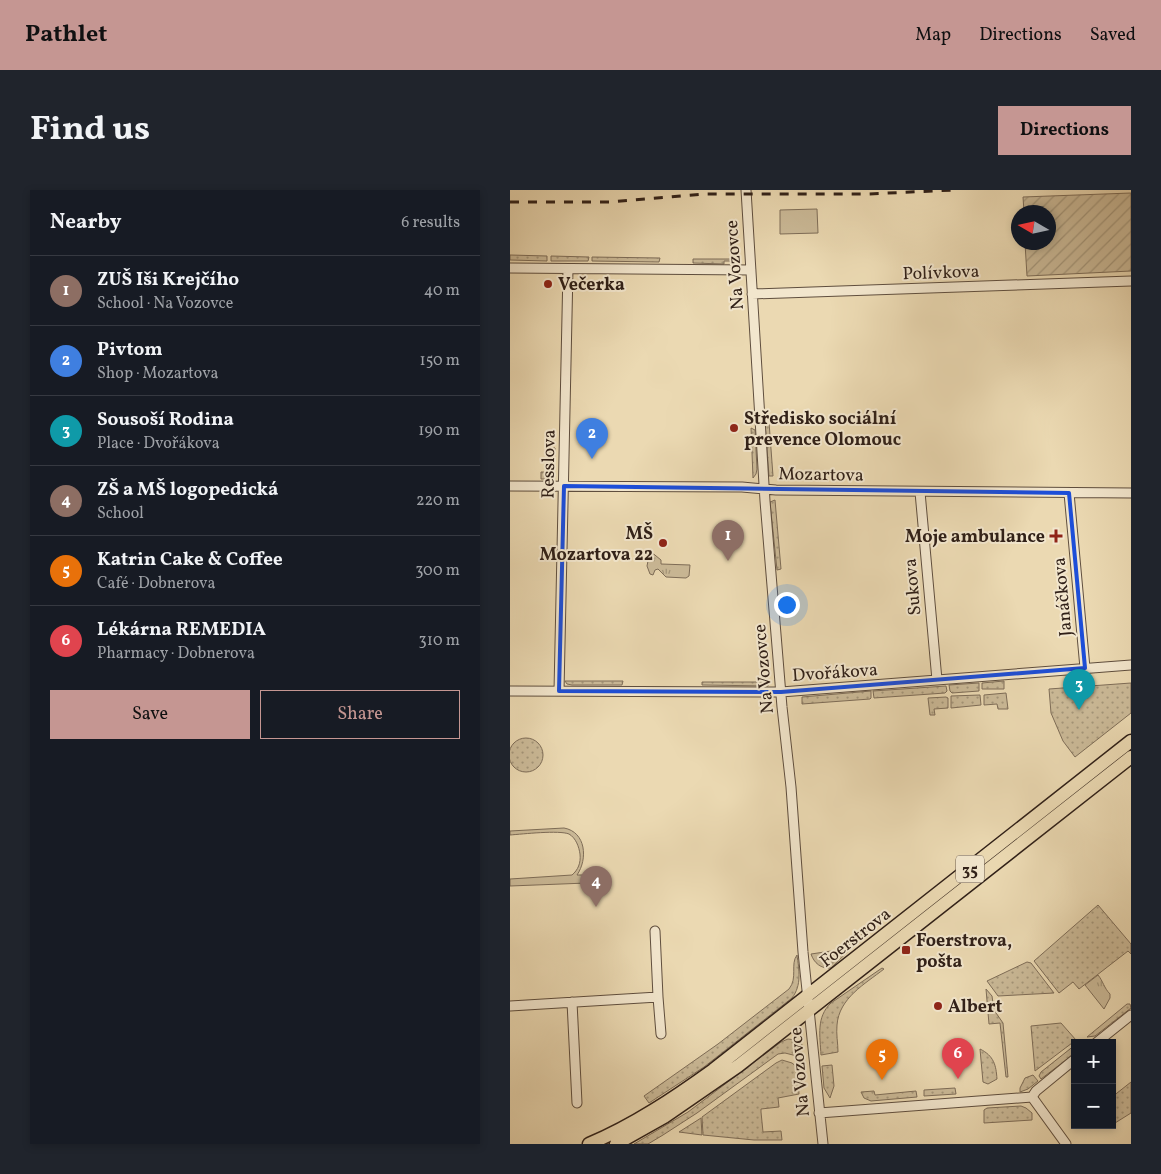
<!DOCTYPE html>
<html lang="en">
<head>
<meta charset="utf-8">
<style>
  :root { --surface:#171b24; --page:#20242c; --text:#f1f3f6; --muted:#9ea1a6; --line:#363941; --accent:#c59692 }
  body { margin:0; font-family:Vollkorn,serif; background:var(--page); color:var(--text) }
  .controls { position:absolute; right:15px; bottom:15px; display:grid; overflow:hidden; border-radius:0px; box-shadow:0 2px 8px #0003 }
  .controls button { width:45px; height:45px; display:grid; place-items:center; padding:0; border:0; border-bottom:1px solid var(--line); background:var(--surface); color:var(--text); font:25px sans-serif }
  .compass { position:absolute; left:501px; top:15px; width:45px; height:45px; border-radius:50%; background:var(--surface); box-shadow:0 2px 8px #0003; rotate:279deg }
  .you { position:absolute; left:276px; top:414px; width:18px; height:18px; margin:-12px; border:4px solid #fff; border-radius:50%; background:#1a73e8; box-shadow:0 0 0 8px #1a73e833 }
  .badge { display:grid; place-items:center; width:32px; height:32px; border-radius:50%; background:var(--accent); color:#fff; font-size:16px; font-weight:700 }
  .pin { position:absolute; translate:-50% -41px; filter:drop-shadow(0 1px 2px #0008) }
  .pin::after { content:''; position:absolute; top:26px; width:18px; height:15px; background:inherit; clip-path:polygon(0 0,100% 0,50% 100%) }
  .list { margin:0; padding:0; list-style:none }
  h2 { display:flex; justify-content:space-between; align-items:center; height:65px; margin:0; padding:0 20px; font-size:21px }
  h2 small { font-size:16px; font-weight:400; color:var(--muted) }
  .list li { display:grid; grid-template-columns:32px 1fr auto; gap:15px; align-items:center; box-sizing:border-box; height:70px; padding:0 20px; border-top:1px solid var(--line) }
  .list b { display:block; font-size:19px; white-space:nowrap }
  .list p { margin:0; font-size:16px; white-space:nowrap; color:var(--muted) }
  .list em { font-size:16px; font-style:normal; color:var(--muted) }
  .actions { display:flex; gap:10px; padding:15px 20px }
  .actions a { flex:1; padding:11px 0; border:1px solid var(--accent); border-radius:0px; text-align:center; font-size:18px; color:var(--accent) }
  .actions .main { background:var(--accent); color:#111 }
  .map { position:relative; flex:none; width:621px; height:954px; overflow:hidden; border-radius:0px }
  header { display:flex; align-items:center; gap:30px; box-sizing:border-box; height:70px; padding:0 25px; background:var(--accent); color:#111 }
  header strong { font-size:24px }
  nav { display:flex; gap:28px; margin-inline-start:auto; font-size:18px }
  .intro { display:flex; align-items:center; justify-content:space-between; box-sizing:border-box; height:120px; padding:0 30px }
  h1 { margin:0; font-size:35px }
  .button { padding:12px 22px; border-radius:0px; background:var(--accent); color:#111; font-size:18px; font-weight:700 }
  main { display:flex; gap:30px; padding:0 30px }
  aside { flex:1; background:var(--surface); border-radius:0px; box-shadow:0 2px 8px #0003 }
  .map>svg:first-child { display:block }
</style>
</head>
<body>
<header>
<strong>Pathlet</strong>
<nav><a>Map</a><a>Directions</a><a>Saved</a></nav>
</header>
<div class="intro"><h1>Find us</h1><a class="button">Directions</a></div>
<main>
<aside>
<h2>Nearby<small>6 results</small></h2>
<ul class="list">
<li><span class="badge" style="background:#8d6e63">1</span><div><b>ZUŠ Iši Krejčího</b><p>School · Na Vozovce</p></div><em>40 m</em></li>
<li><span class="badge" style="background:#3f7fe0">2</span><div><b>Pivtom</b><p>Shop · Mozartova</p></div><em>150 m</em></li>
<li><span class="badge" style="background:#0f9aa8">3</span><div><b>Sousoší Rodina</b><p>Place · Dvořákova</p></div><em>190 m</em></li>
<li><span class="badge" style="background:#8d6e63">4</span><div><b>ZŠ a MŠ logopedická</b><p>School</p></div><em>220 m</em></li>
<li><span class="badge" style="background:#e8710a">5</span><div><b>Katrin Cake &amp; Coffee</b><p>Café · Dobnerova</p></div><em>300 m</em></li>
<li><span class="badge" style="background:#e0444e">6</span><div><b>Lékárna REMEDIA</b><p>Pharmacy · Dobnerova</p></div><em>310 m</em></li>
</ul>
<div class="actions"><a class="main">Save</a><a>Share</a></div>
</aside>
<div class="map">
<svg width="621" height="954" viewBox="0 0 621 954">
  <defs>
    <pattern id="grass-dots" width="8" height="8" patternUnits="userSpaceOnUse" patternTransform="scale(1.25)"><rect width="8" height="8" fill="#cbba98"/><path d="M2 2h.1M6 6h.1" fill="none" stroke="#a5977b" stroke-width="1.8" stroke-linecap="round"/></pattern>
    <pattern id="park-tufts" width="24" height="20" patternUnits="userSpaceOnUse" patternTransform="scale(1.25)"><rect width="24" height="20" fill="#cbba98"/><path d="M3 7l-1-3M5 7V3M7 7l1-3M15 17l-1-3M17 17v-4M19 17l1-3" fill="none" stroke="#a5977b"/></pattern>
    <pattern id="garden-furrows" width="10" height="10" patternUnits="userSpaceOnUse" patternTransform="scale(1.25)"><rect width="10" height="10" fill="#cbba98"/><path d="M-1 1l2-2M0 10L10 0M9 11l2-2" fill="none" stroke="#a5977b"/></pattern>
  </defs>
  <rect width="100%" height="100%" fill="#ebd9b2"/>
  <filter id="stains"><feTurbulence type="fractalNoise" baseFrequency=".004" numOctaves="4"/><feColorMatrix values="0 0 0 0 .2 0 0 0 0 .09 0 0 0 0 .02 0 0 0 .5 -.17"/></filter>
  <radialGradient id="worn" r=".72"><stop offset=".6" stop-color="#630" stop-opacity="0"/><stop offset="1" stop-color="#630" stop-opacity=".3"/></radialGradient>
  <path fill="url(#grass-dots)" stroke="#7e6d58" d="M 0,65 L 37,66 L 37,71 L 0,70 Z
    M 41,66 L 79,67 L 78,71 L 41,71 Z
    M 82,67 L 150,68 L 149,72 L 82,71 Z
    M 183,69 L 226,69 L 226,74 L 221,74 L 220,71 L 214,71 L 214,74 L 183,73 Z
    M 259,232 L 263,286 L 259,286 L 255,233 Z
    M 241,238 L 245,240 L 247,279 L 246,284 L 243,288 Z
    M 40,257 L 45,258 L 44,284 L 40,289 L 31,289 L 31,282 L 37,282 L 40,279 Z
    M 265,310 L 271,379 L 267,380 L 260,312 Z
    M 55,491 L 113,491 L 112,495 L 62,495 L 57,494 Z
    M 494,491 L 494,499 L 472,499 L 472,493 Z
    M 192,492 L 258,492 L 258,496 L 192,495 Z
    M 469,493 L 469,501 L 442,503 L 440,501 L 439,495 Z
    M 621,493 L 621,523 L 565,567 L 553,551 L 541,523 L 539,499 Z
    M 436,496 L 437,501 L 435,503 L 364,508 L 363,501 Z
    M 361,501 L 361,508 L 360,509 L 292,514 L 292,507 Z
    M 496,503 L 498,519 L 488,519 L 487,514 L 474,515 L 474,505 Z
    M 470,505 L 471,515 L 441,518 L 441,506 Z
    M 436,507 L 438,508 L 438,518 L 424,519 L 425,525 L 420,525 L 418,508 Z
    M-1 565a17 17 0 1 1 34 0a17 17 0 1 1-34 0Z
    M 588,715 L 621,754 L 621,764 L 618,761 L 569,799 L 563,792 L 549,803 L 524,771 Z
    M 357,740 L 359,741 L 321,778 C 311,779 304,773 301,764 L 328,760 L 327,762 L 328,764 Z
    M 287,765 C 289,780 292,795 282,808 L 194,877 L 139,913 L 134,906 L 208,854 L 279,799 C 288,788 280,774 287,765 Z
    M 517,772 L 521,773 L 544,803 L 488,806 L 477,791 Z
    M 372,778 L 374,779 C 355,794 329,808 327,835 C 326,844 328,853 328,862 L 311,865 C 310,846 306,827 321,813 Z
    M 476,799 L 482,806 L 484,820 L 493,833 L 498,887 L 496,887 L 490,833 L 479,834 Z
    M 617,814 L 620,814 L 621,818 L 585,846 L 577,847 Z
    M 551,833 L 566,850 L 525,881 L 521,836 Z
    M 278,849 L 286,850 L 292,854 L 290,862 L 287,866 L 275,863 L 268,864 L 187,923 L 153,945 L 138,954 L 124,954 L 178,922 L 271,852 Z
    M 565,855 L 565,863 L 531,889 L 529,886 L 531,882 Z
    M 470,859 C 484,866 486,875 487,889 L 478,894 L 473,892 Z
    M 272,870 L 282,873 L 287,877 L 289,904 L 268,908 L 269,917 L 251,919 L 251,922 L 253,942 L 271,941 L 272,950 L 244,950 L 193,945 L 192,927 L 266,873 Z
    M 322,875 L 324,896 L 320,908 L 314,898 L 312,876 Z
    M 523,885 L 528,891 L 518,899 L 510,902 L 510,898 L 515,888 Z
    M 621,892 L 621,923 L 605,933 L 602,929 L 602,907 Z
    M 445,898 L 446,904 L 414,906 L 414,900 Z
    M 364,901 L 365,905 L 406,901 L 407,907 L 361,911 L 354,908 L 351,902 Z
    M 511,916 L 516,918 L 522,923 L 522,930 L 474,933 L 474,920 L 477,918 Z
    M 191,928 L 192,945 L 169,942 Z"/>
  <path fill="url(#park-tufts)" stroke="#7e6d58" d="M 140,361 L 151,370 L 151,374 L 180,375 L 179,386 L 176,388 L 156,387 L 148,379 L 145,380 L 143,385 L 140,384 L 137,376 Z
    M 588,785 C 593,791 594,798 600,804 L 600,808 L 594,819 L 575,795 Z"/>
  <path fill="url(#garden-furrows)" stroke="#7e6d58" d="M 621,3 L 621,81 L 517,86 L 515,53 L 538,52 L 538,22 L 514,22 L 513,7 Z"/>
  <path fill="#cbba98" stroke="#7e6d58" d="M 307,19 L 308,43 L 270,44 L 270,20 Z
    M 54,638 C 76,642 78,669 67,685 L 76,685 L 77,693 L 0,696 L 0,689 L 62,685 C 68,680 71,673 70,664 C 69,657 66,648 59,644 C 49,640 13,644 0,645 L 0,641 Z"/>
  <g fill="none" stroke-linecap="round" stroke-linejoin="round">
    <g stroke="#5f4e3e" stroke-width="11">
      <path id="minor" d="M 236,0 L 255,311 L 272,517 L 281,597 L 293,762 L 313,954
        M 0,78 L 241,80
        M 242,104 L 621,91
        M 0,296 L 232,297 L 266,300 L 621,303
        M 410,302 L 427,490
        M 559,303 L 575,478
        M 0,501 L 271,502 L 621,475
        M 49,501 L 58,79
        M 148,807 L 151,844
        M 62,812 L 67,913
        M 0,816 L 148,807 L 145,741
        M 586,853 L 621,825
        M 522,907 L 556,954
        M 522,907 L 526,901 L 565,869
        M 309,923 L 522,907"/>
    </g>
    <g stroke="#302018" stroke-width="15">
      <path id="primary" d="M 79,954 C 124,935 164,908 203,880 L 621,551
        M 106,954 L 154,927 L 228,876 L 621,567"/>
    </g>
    <use href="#minor" stroke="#f2e6cd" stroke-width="9"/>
    <use href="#primary" stroke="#ebd9b2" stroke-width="12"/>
    <path stroke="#302018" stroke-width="3" stroke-dasharray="9 9" stroke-linecap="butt" d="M 0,12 L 100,12 L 196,4 L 358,4 L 444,0"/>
  </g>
  <path fill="none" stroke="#1d4ed8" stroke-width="4" stroke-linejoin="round" d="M 54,296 L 559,303 L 575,478 L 271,502 L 49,501 Z"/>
  <g fill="#8f2418" stroke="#f2e6cd" stroke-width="2">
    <circle cx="38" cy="94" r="5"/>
    <circle cx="224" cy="238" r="5"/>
    <path d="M543.5 338.5h5v5h5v5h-5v5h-5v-5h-5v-5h5z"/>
    <circle cx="153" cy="353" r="5"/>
    <rect x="391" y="755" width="10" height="10" rx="2.5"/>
    <circle cx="428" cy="816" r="5"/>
  </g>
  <g text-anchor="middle" stroke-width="4" stroke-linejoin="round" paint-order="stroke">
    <rect fill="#f2e6cd" stroke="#6a5b4e" stroke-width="1" x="446" y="665.5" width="28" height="27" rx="4"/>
    <g font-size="16" font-weight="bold" fill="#302018">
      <text x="460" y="685">35</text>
    </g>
    <g font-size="18" fill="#302018" stroke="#f2e6cd">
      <text transform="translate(224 75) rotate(-94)" y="6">Na Vozovce</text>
      <text transform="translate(431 82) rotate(-2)" y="6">Polívkova</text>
      <text transform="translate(38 274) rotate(-89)" y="6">Resslova</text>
      <text transform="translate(311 284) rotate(1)" y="6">Mozartova</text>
      <text transform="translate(402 397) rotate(-95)" y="6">Sukova</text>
      <text transform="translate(552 407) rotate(-95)" y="6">Janáčkova</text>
      <text transform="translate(253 479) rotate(-95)" y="6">Na Vozovce</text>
      <text transform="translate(325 482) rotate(-4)" y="6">Dvořákova</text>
      <text transform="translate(345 747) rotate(-38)" y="6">Foerstrova</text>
      <text transform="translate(289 882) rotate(-95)" y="6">Na Vozovce</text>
    </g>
    <g font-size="18" font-weight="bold" fill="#302018" stroke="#f2e6cd" text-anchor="start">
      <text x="48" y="100">Večerka</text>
      <text x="234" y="234">Středisko sociální<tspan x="234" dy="21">prevence Olomouc</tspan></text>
      <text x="143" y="349" text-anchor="end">MŠ<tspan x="143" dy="21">Mozartova 22</tspan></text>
      <text x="535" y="352" text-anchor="end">Moje ambulance</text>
      <text x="406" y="756">Foerstrova,<tspan x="406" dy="21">pošta</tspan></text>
      <text x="438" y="822">Albert</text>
    </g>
  </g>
  <rect width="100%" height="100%" filter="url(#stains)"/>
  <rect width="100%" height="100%" fill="url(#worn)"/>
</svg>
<div class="controls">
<button>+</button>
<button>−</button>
</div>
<svg class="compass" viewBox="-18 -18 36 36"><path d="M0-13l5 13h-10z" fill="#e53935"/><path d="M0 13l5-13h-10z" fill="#9ea1a6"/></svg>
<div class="you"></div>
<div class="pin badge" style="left:218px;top:371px;background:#8d6e63">1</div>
<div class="pin badge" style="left:82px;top:269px;background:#3f7fe0">2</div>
<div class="pin badge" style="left:569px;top:520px;background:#0f9aa8">3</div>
<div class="pin badge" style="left:86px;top:717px;background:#8d6e63">4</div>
<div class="pin badge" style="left:372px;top:890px;background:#e8710a">5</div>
<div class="pin badge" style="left:448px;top:889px;background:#e0444e">6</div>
</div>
</main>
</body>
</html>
